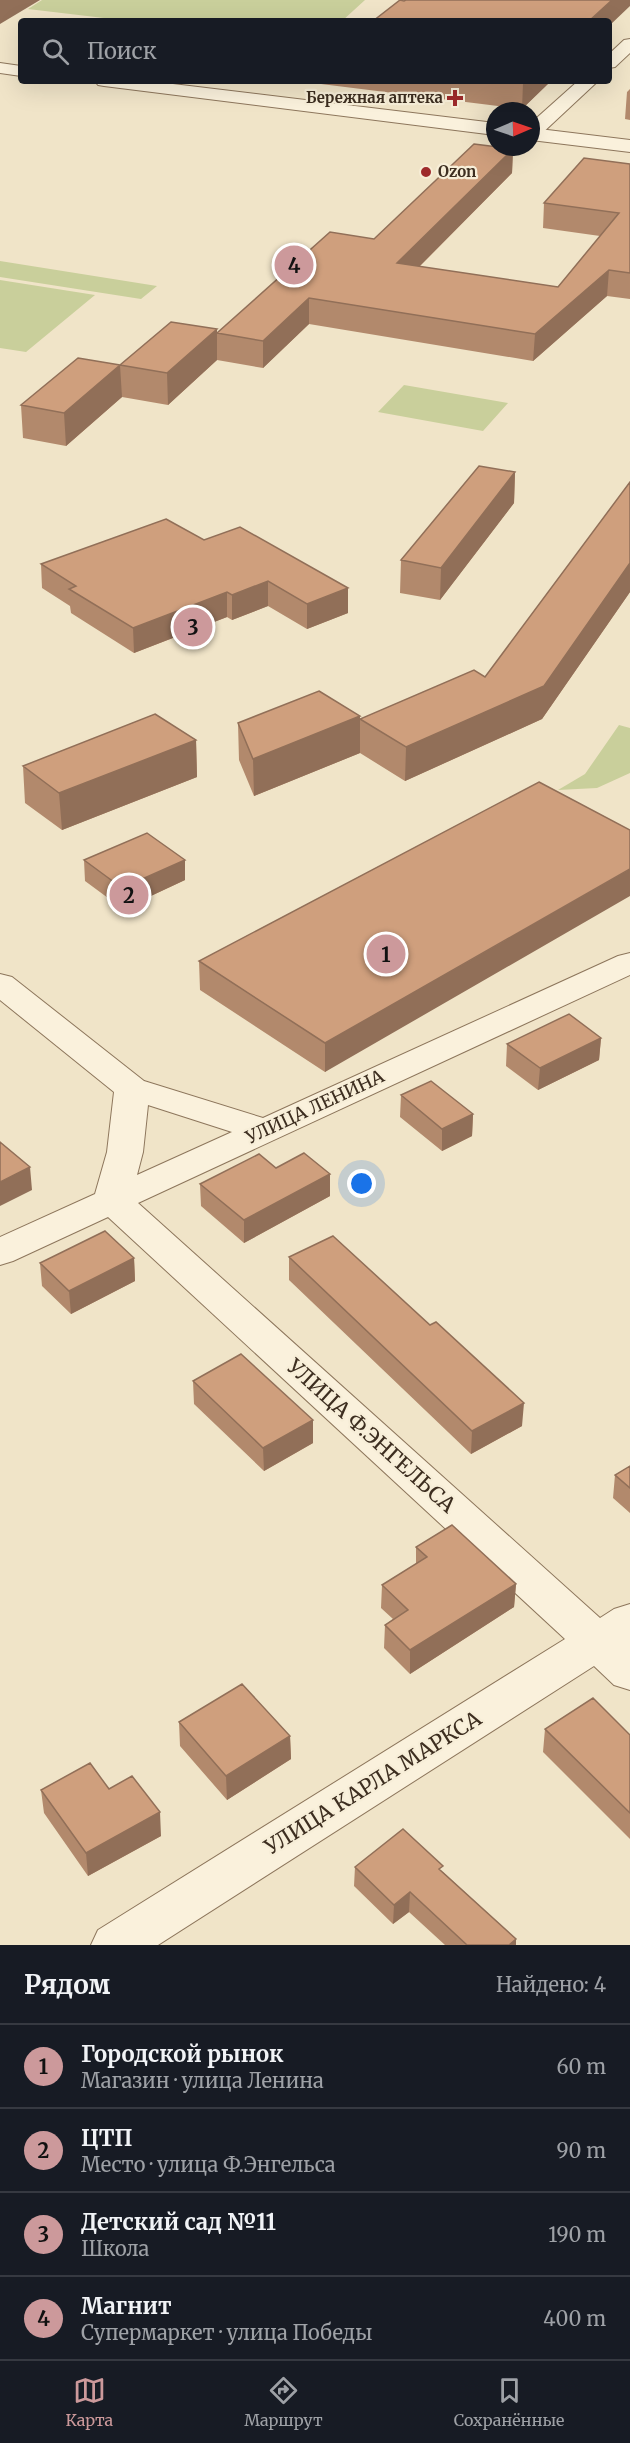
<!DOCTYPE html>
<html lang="ru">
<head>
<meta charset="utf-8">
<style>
  :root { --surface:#171b24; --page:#242831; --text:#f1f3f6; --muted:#9ea1a6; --line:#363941; --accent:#cc999b }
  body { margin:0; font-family:Merriweather,serif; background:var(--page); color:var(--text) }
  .compass { position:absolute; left:486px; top:102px; width:54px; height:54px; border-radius:50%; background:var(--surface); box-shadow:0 6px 24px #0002; rotate:88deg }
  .you { position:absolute; left:362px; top:1184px; width:21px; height:21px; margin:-15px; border:4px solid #fff; border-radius:50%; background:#1a73e8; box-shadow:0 0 0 9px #1a73e833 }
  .badge { display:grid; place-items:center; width:39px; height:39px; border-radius:50%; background:var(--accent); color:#111; font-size:20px; font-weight:700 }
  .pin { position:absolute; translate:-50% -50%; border:3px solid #fff; box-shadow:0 2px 6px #0006 }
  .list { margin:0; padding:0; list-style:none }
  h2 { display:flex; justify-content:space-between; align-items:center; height:78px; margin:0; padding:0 24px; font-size:26px }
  h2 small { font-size:20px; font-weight:400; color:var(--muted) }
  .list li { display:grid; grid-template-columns:39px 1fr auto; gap:18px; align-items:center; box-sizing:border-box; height:84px; padding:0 24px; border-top:2px solid var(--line) }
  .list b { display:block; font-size:22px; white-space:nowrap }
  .list p { margin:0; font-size:20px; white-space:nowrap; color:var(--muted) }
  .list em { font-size:20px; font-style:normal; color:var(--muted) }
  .icon { flex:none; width:33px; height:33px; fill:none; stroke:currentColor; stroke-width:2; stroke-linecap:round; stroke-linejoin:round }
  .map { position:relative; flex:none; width:630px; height:1945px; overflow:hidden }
  .search { position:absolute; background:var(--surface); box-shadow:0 6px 24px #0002; left:18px; right:18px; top:18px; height:66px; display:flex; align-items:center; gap:15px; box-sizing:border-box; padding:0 21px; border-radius:6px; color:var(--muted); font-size:22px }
  .sheet { height:414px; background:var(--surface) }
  nav { display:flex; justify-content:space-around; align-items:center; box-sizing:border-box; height:84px; border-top:2px solid var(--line); background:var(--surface); font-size:16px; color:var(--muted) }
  nav a { display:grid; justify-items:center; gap:3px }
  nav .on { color:var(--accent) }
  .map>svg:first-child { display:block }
</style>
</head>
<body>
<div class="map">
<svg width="630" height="1945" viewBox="0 0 630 1945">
  <rect width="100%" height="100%" fill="#f0e4c8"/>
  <path fill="#c9cf9b" d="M 42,0 L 365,0 L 342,21 L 129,21 L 28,9 Z
    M 0,261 L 157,286 L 141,299 L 0,277 Z
    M 0,280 L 95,295 L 26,352 L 0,348 Z
    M 404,385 L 508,403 L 483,431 L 378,412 Z
    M 619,725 L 630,728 L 630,773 L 597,788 L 558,790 L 585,774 Z"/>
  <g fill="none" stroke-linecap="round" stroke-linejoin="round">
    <g stroke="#8d765c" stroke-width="2">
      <path id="minor" d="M 630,39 L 630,53 L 615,67 L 609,68 L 609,54 L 624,40 Z
        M 578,81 L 598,81 L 538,137 L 531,139 L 531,123 Z
        M 630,953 L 630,975 L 138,1203 L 600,1618 L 614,1609 L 630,1604 L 630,1690 L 614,1685 L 594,1666 L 158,1945 L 91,1945 L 98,1930 L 565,1639 L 108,1217 L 13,1261 L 0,1265 L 0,1237 L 95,1194 L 107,1152 L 114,1092 L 0,1000 L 0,974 L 12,977 L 144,1081 L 263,1118 L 618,956 ZM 148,1105 L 232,1132 L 137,1175 L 143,1152 Z"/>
    </g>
    <g stroke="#8d765c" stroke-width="2">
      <path id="tertiary" d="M 0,63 L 21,66 L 21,76 L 0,73 Z
        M 95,81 L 148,81 L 495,123 L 495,135 L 104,86 L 98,85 Z
        M 531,128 L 630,140 L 630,152 L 531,140 Z"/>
    </g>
    <use href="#minor" fill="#faf1dc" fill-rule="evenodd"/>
    <use href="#tertiary" fill="#faf1dc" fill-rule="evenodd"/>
  </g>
  <path fill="#b2896c" d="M 321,81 L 551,81 L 522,109 L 321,84 Z
    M 630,89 L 630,120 L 625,119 L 627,92 Z
    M 513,149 L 512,173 L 419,267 L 558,287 L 600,236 L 543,228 L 544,203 L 630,164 L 630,299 L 607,296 L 533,361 L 309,324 L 263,368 L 217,360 L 168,405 L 122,397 L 66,446 L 23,438 L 21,405 L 120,365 L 217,333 L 374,239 Z
    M 515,472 L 514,503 L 440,600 L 400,593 L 401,560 Z
    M 630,482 L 630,592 L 542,719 L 405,781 L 360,753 L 254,796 L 239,760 L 238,723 L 360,716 L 360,719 L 485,677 Z
    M 41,564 L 348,588 L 348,613 L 307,629 L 268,606 L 232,620 L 227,617 L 134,653 L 71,613 L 70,606 L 42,588 Z
    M 196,740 L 197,777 L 62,830 L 25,803 L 23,766 Z
    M 630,830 L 325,1072 L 200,990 L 199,961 Z
    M 84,860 L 185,880 L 123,909 L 85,881 Z
    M 601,1038 L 599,1060 L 538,1090 L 506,1066 L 507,1044 Z
    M 401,1095 L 473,1114 L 472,1136 L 442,1151 L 400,1117 Z
    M 276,1168 L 330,1174 L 330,1196 L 244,1243 L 201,1206 L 200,1184 Z
    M 289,1257 L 522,1426 L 471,1454 L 289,1280 Z
    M 134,1258 L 135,1281 L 71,1314 L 42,1286 L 40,1263 Z
    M 193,1381 L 313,1443 L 264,1471 L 194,1404 Z
    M 630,1466 L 630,1513 L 613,1498 L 615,1475 Z
    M 416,1547 L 516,1584 L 514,1607 L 410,1674 L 384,1648 L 385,1625 L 393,1619 L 381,1608 L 382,1585 L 416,1564 Z
    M 179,1722 L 290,1736 L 291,1759 L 227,1800 L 180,1746 Z
    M 545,1729 L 630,1735 L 630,1839 L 543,1752 Z
    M 109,1789 L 161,1836 L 88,1876 L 44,1813 L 41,1790 Z
    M 355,1867 L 443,1872 L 516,1939 L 516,1945 L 445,1945 L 409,1912 L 393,1924 L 354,1886 Z"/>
  <path fill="#916f58" d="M 0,0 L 40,0 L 0,24 Z
    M 612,0 L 630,0 L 630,6 L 609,26 L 609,21 L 589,21 Z
    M 525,81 L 551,81 L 522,109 L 523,83 Z
    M 513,149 L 512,173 L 397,289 L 397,263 Z
    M 609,270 L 607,296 L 533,361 L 535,334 Z
    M 309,298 L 309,324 L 263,368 L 263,341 Z
    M 217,329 L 217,360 L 168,405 L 167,373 Z
    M 120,365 L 122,397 L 66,446 L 64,413 Z
    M 515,472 L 514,503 L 440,600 L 441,568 Z
    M 630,563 L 630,592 L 542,719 L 405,781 L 406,747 Z
    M 268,581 L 268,606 L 232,620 L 232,595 Z
    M 348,588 L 348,613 L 307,629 L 307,604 Z
    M 227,592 L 227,617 L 134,653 L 133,628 Z
    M 360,716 L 360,753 L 254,796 L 253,759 Z
    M 196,740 L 197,777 L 62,830 L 59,793 Z
    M 185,860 L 185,880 L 123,909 L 122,888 Z
    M 630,869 L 630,896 L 325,1072 L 325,1043 Z
    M 601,1038 L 599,1060 L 538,1090 L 540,1068 Z
    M 473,1114 L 472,1136 L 442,1151 L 442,1129 Z
    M 30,1167 L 32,1190 L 0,1206 L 0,1182 Z
    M 330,1174 L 330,1196 L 244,1243 L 244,1220 Z
    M 134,1258 L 135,1281 L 71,1314 L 69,1291 Z
    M 524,1403 L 522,1426 L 471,1454 L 472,1431 Z
    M 313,1420 L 313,1443 L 264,1471 L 263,1448 Z
    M 516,1584 L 514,1607 L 410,1674 L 410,1650 Z
    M 290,1736 L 291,1759 L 227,1800 L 226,1776 Z
    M 160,1812 L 161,1836 L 88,1876 L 86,1853 Z
    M 410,1892 L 409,1912 L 393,1924 L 394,1905 Z
    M 516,1939 L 516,1945 L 509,1945 Z"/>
  <path fill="#cf9f7d" stroke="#916f58" stroke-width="1.5" d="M 400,0 L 404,1 L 406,0 L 612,0 L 589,21 L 373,21 Z
    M 508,81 L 525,81 L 523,83 Z
    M 474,144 L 513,149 L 397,263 L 558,287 L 619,213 L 544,203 L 584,158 L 630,164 L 630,273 L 609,270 L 535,334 L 309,298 L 263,341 L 217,333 L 330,232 L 374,239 Z
    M 171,322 L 217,329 L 167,373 L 120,365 Z
    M 78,358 L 120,365 L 64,413 L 21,405 Z
    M 479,466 L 515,472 L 441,568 L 401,560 Z
    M 630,482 L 630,563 L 544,686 L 406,747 L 360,719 L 474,670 L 485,677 Z
    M 166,519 L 204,540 L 240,527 L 348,588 L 307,604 L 268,581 L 232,595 L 227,592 L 133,628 L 69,589 L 76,586 L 41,564 Z
    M 319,691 L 360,716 L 253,759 L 238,723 Z
    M 155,714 L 196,740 L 59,793 L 23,766 Z
    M 539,782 L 630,830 L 630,869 L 325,1043 L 199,961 Z
    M 147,833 L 185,860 L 122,888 L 84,860 Z
    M 569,1014 L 601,1038 L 540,1068 L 507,1044 Z
    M 431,1081 L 473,1114 L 442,1129 L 401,1095 Z
    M 0,1142 L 30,1167 L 0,1182 Z
    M 304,1153 L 330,1174 L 244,1220 L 200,1184 L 259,1154 L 276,1168 Z
    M 105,1231 L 134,1258 L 69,1291 L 40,1263 Z
    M 333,1236 L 430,1325 L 436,1322 L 524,1403 L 472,1431 L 289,1257 Z
    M 241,1354 L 313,1420 L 263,1448 L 193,1381 Z
    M 630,1466 L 630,1488 L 615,1475 Z
    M 452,1525 L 516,1584 L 410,1650 L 385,1625 L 408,1610 L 382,1585 L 427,1557 L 416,1547 Z
    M 242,1684 L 290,1736 L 226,1776 L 179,1722 Z
    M 593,1698 L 630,1735 L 630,1813 L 545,1729 Z
    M 90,1763 L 109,1789 L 132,1776 L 160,1812 L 86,1853 L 41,1790 Z
    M 403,1829 L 443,1866 L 439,1869 L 516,1939 L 509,1945 L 467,1945 L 410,1892 L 394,1905 L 355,1867 Z"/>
  <g fill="#9e2a2b" stroke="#f7eed8" stroke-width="2">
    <path d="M452 89h6v6h6v6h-6v6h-6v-6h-6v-6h6z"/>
    <circle cx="426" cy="172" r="6"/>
  </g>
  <g text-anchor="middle" stroke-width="4.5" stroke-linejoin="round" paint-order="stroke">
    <g font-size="15" font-weight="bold" fill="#3d2e20" stroke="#f7eed8" text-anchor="end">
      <text x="443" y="103">Бережная аптека</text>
      <text x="438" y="177" text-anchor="start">Ozon</text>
    </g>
    <g font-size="18" fill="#3d2e20" stroke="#f7eed8">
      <text transform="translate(315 1107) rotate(-25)" y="6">УЛИЦА ЛЕНИНА</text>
    </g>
    <g font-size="21" fill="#3d2e20" stroke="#f7eed8">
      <text transform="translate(371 1436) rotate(42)" y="7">УЛИЦА Ф.ЭНГЕЛЬСА</text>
      <text transform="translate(373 1783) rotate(-32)" y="7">УЛИЦА КАРЛА МАРКСА</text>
    </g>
  </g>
</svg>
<svg class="compass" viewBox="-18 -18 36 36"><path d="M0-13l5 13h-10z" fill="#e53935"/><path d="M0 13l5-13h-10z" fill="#9ea1a6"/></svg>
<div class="you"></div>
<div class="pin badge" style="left:386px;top:954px">1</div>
<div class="pin badge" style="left:129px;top:895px">2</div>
<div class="pin badge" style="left:193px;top:627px">3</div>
<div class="pin badge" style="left:294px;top:265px">4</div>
<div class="search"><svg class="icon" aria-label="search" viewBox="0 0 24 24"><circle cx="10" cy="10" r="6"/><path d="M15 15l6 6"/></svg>Поиск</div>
</div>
<section class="sheet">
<h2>Рядом<small>Найдено: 4</small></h2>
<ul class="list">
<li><span class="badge">1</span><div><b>Городской рынок</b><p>Магазин · улица Ленина</p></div><em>60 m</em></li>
<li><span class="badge">2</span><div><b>ЦТП</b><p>Место · улица Ф.Энгельса</p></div><em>90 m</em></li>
<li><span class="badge">3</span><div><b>Детский сад №11</b><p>Школа</p></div><em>190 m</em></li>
<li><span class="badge">4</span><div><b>Магнит</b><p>Супермаркет · улица Победы</p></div><em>400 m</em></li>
</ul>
</section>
<nav>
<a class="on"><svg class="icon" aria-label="map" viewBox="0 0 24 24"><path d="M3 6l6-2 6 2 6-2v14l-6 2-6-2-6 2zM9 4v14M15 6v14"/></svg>Карта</a>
<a><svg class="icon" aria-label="directions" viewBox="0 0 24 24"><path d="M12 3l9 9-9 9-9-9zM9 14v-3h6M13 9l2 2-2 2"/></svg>Маршрут</a>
<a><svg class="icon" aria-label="saved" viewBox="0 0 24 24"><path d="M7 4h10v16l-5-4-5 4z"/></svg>Сохранённые</a>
</nav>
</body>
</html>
